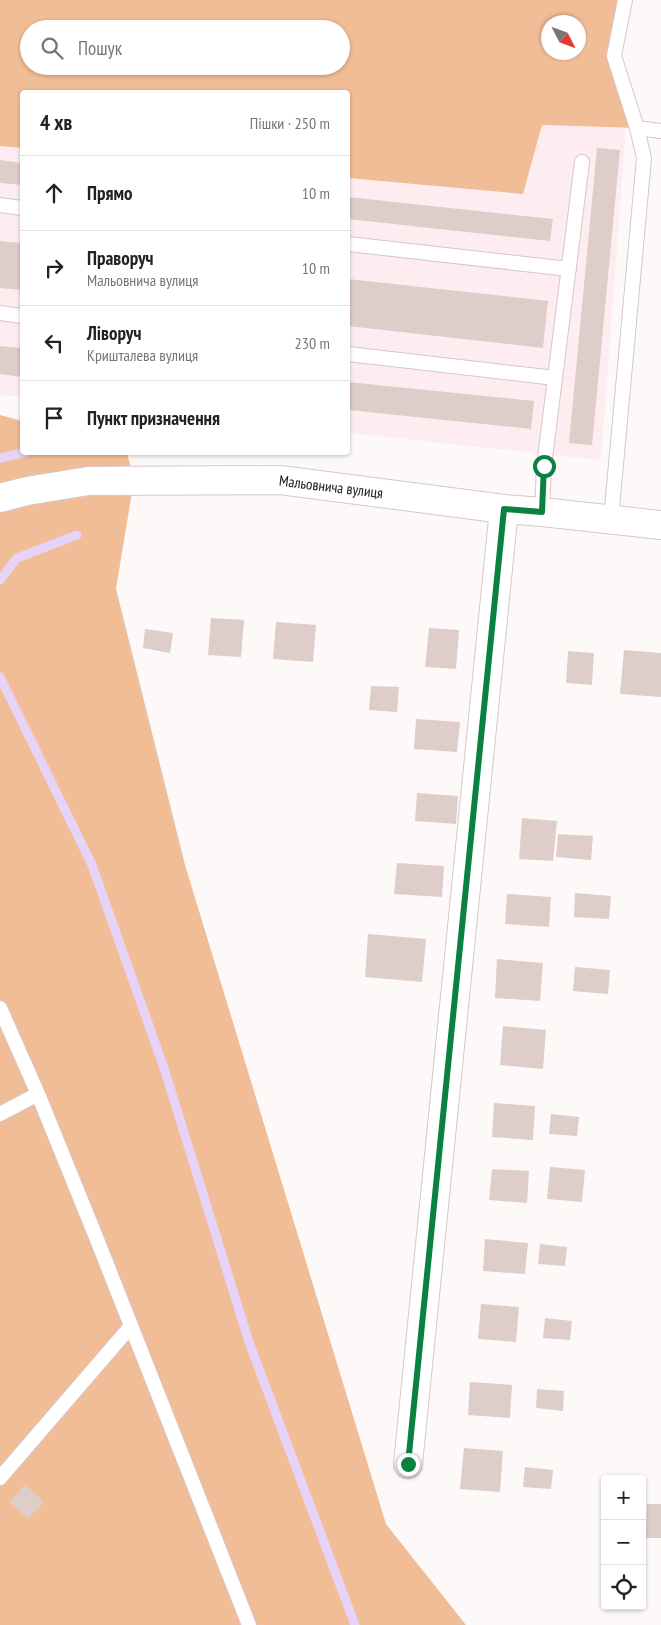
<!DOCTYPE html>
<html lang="uk">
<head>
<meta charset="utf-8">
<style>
  :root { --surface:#fff; --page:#f6f6f6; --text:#222; --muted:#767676; --line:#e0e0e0 }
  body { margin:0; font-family:"PT Sans Narrow",sans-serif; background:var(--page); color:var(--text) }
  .controls { position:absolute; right:15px; bottom:15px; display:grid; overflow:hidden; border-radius:5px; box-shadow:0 1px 4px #0004 }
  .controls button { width:45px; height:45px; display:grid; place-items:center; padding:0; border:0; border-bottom:1px solid var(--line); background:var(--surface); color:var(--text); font:25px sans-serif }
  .compass { position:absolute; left:541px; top:15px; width:45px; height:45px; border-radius:50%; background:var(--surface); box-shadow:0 1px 4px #0004; rotate:132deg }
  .stop { position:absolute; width:15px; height:15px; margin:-11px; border:4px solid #0b8043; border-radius:50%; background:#fff }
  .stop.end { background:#0b8043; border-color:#fff; box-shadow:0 1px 5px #0008 }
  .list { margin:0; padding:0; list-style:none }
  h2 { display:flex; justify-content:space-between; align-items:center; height:65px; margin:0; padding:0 20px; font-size:21px }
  h2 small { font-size:16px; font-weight:400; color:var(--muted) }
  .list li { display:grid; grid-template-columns:32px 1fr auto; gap:15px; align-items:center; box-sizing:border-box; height:75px; padding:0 20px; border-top:1px solid var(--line) }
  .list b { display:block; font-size:19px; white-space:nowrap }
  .list p { margin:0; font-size:16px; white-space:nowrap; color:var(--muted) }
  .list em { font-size:16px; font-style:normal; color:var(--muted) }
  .icon { flex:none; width:28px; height:28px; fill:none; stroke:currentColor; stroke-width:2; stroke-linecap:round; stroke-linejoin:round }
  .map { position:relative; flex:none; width:661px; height:1625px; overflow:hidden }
  .search { position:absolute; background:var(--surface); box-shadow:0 1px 4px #0004; left:20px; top:20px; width:330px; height:55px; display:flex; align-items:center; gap:12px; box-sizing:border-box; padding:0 18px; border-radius:28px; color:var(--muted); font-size:19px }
  .panel { position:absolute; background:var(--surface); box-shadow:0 1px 4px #0004; left:20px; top:90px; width:330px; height:365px; border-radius:5px }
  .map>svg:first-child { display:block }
</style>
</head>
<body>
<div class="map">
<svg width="661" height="1625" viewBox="0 0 661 1625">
  <rect width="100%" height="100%" fill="#fdf9f9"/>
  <path fill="#fdedf0" d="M 542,125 L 626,128 L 601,460 L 348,433 L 348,178 L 523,194 Z
    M 0,146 L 22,148 L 22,397 L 0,395 Z"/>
  <path fill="#f1bd96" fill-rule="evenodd" d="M 0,0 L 625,0 L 614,56 L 637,128 L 542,125 L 523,194 L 348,178 L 348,92 L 22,92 L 22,148 L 0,146 ZM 548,22 L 578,22 L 578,52 L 548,52 ZM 29,29 L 341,29 L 341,66 L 29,66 Z
    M 0,415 L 22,421 L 22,452 L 127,453 L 134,480 L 116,589 L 185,865 L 386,1524 L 466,1625 L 0,1625 Z"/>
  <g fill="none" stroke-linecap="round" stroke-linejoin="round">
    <path stroke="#e7d2f8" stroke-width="9" d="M 0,458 L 26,452
      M 0,580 L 17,558 L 77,535
      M 0,677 L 92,865 L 164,1068 L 249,1342 L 355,1625"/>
  </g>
  <path fill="#dfcdc9" d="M 597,148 L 620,150 L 592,445 L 569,443 Z
    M 0,160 L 22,163 L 22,185 L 0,183 Z
    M 348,197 L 553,219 L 550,241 L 348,219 Z
    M 0,241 L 22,243 L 22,290 L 0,288 Z
    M 348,279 L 548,301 L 543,348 L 348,326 Z
    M 0,346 L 22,348 L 22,377 L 0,374 Z
    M 348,382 L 534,401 L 531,429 L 348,410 Z
    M 211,618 L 244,620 L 241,657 L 208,655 Z
    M 276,622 L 316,625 L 313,662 L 273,659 Z
    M 429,628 L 459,630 L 456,669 L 425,667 Z
    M 145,629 L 173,633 L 170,653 L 143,648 Z
    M 624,650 L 661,653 L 661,697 L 620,694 Z
    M 568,651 L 594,653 L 592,685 L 566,683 Z
    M 371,686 L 399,687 L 397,712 L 369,710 Z
    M 416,719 L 460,722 L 457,752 L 414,749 Z
    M 417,793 L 458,796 L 456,824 L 415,821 Z
    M 522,818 L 557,821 L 553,861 L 519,859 Z
    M 558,834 L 593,836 L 591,860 L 556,857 Z
    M 397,863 L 444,866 L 442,897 L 394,894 Z
    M 575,893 L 611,896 L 609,919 L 574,917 Z
    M 507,894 L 551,897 L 549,927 L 505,924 Z
    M 368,934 L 426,939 L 422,982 L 365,977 Z
    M 497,959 L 543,963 L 540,1001 L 495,998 Z
    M 575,967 L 610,970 L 608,994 L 573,991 Z
    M 503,1026 L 546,1030 L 543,1069 L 500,1065 Z
    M 494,1103 L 535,1106 L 533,1140 L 492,1137 Z
    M 551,1114 L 579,1117 L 577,1136 L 549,1134 Z
    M 550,1167 L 585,1170 L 582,1202 L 547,1199 Z
    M 492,1169 L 529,1171 L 527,1203 L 489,1200 Z
    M 485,1239 L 528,1243 L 525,1274 L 483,1271 Z
    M 540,1244 L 567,1247 L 565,1266 L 538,1264 Z
    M 481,1304 L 519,1307 L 516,1342 L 478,1339 Z
    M 545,1318 L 572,1321 L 570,1340 L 543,1338 Z
    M 470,1382 L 512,1385 L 510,1418 L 468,1415 Z
    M 537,1389 L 564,1391 L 563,1411 L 536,1408 Z
    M 464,1448 L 503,1451 L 500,1492 L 460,1489 Z
    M 525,1467 L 553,1470 L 551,1489 L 523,1487 Z
    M 25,1484 L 44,1502 L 28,1519 L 9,1502 Z
    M 647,1504 L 661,1504 L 661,1538 L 646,1538 Z"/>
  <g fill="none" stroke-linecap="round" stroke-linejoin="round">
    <g stroke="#d8c6c9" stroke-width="16">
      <path id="lane" d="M 637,128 L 661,131
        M 0,205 L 22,208
        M 348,244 L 569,269
        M 0,313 L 22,316
        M 348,354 L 555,378
        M 542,512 L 544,466 L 582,162
        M 611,519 L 644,158 L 637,128 L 614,56 L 625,0
        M 0,1008 L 38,1094 L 98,1242 L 249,1625
        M 0,1114 L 38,1094
        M 0,1478 L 131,1326"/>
    </g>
    <g stroke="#d8c6c9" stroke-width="30">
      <path id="street" d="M 0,498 L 27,491 L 88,481 L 280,480 L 504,509 L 542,512 L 661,525
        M 408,1464 L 504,509"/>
    </g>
    <use href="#lane" stroke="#fff" stroke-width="14"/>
    <use href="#street" stroke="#fff" stroke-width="28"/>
  </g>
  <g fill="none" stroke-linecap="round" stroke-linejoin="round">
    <path stroke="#0b8043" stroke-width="6" d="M 408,1464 L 504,509 L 542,512 L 544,466"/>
  </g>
  <g text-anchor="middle" stroke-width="5" stroke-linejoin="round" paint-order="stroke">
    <g font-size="15" fill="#191314" stroke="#fff">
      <text transform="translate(331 487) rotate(7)" y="5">Мальовнича вулиця</text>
    </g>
  </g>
</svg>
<div class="controls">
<button>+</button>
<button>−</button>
<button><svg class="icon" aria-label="locate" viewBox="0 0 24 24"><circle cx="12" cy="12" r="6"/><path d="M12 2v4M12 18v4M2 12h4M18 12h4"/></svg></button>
</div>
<svg class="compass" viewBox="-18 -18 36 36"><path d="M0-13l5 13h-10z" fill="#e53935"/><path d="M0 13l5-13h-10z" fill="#767676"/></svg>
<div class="stop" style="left:544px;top:466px"></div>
<div class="stop end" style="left:408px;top:1464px"></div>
<div class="search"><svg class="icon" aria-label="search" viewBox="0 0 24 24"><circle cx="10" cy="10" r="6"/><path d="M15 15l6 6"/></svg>Пошук</div>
<section class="panel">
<h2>4 хв<small>Пішки · 250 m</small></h2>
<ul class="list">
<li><svg class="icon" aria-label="ahead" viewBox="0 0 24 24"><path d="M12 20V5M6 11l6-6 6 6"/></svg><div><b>Прямо</b></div><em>10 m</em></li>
<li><svg class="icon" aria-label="right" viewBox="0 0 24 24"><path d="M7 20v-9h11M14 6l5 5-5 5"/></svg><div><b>Праворуч</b><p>Мальовнича вулиця</p></div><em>10 m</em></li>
<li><svg class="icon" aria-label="left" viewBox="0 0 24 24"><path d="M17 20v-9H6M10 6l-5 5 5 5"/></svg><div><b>Ліворуч</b><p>Кришталева вулиця</p></div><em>230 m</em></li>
<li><svg class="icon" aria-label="arrive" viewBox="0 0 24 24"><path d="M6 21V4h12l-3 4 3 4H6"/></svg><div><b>Пункт призначення</b></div></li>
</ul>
</section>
</div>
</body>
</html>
